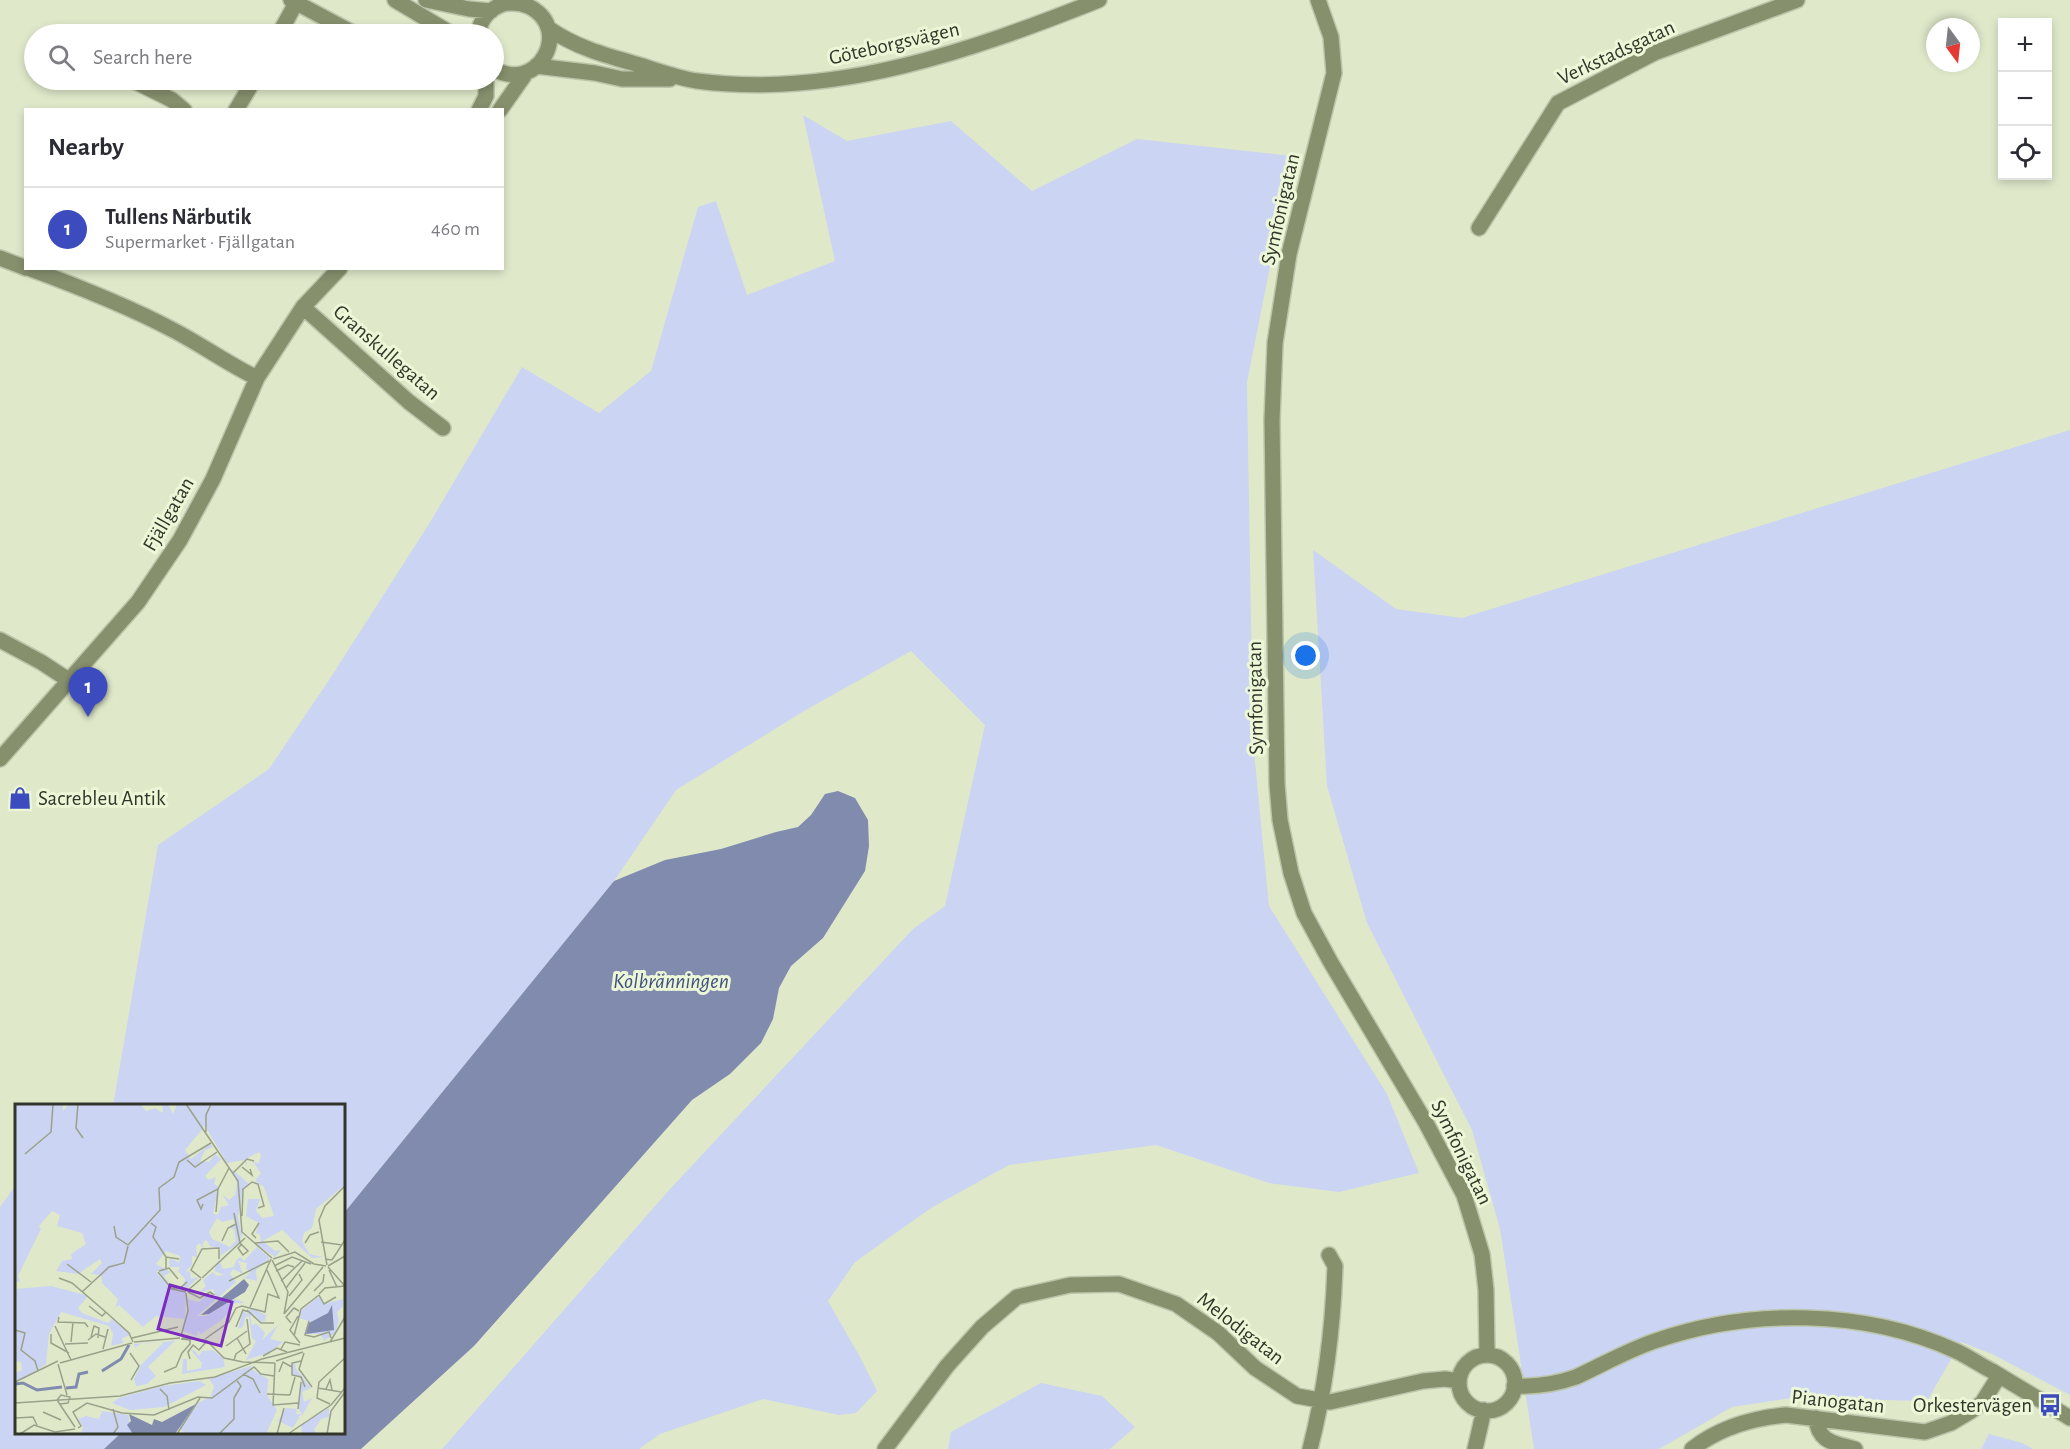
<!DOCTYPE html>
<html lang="en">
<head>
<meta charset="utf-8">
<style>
  :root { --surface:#fff; --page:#f7f7f7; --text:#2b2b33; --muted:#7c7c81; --line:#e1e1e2; --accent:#3c4bbe }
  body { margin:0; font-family:"Alegreya Sans",sans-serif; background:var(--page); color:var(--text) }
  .controls { position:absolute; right:18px; top:18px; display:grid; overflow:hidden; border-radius:0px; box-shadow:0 3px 9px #0003 }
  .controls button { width:54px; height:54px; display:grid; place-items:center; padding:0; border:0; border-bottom:2px solid var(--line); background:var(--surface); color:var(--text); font:30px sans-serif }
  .compass { position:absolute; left:1926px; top:18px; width:54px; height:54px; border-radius:50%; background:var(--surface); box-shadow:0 3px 9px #0003; rotate:165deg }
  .you { position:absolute; left:1306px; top:656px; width:21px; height:21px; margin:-15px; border:4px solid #fff; border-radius:50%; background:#1a73e8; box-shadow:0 0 0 9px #1a73e833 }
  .badge { display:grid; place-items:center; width:39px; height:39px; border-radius:50%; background:var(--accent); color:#fff; font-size:20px; font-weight:700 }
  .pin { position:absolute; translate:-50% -50px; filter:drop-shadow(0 2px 3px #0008) }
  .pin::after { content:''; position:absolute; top:32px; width:21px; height:18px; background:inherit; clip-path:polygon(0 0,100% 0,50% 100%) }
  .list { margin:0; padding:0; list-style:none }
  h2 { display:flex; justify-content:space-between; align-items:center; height:78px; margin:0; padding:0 24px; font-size:26px }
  h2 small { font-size:20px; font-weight:400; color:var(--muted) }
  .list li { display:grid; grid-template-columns:39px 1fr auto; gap:18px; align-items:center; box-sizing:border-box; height:84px; padding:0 24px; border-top:2px solid var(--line) }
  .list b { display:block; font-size:22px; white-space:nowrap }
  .list p { margin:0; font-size:20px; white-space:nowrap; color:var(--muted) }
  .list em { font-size:20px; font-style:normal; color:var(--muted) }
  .icon { flex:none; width:33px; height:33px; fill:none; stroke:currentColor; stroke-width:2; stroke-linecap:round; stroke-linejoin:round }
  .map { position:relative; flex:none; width:2070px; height:1449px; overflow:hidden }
  .search { position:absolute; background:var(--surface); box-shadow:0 3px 9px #0003; left:24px; top:24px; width:480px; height:66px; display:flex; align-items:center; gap:15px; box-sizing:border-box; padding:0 21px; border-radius:33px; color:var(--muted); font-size:22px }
  .panel { position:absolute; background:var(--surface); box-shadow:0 3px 9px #0003; left:24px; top:108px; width:480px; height:162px; border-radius:0px }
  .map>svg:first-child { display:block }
</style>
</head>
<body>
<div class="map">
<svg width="2070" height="1449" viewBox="0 0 2070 1449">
  <rect width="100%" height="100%" fill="#dfe9ca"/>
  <path fill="#cbd4f2" d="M 803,115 L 847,141 L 951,121 L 1032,191 L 1137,139 L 1292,156 L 1247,382 L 1253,741 L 1269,906 L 1387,1094 L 1419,1173 L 1339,1192 L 1269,1183 L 1156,1145 L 1009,1165 L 931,1208 L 855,1262 L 828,1301 L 860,1357 L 877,1391 L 856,1413 L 839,1415 L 763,1399 L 660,1434 L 639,1449 L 442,1449 L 670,1189 L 913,929 L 945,906 L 985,725 L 911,651 L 804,711 L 676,790 L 614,881 L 344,1213 L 344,1106 L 113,1106 L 158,845 L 269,769 L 329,680 L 429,524 L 522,367 L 599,413 L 651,371 L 698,207 L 716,201 L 747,295 L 835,261 Z
    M 2070,430 L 2070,1395 L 1992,1354 L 1961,1342 L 1927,1401 L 1792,1398 L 1732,1407 L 1659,1449 L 1534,1449 L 1500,1229 L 1472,1130 L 1367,923 L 1327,786 L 1313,550 L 1396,609 L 1462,618 Z
    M 16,1185 L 16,1432 L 121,1433 L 104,1449 L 0,1449 L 0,1207 Z
    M 1041,1383 L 1102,1396 L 1135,1427 L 1110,1449 L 948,1449 L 951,1432 Z
    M 1989,1434 L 2022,1443 L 2033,1449 L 1981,1449 Z"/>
  <path fill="#818bae" d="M 838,791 L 855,798 L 868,820 L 869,846 L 865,871 L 823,938 L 791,966 L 779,988 L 773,1019 L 761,1043 L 730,1074 L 692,1100 L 474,1346 L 361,1449 L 104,1449 L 121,1433 L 344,1432 L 344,1213 L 614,881 L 665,860 L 721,849 L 776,832 L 798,827 L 811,815 L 825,794 Z"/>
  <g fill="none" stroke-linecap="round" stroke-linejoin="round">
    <g stroke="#bcc5aa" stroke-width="18">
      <path id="minor" d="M 291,0 L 355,34
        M 395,0 L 452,34
        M 426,0 L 469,9 L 491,11
        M 1318,0 L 1331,37 L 1334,73 L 1289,254 L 1275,343 L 1272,420 L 1277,784 L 1280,820 L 1291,873 L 1304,913 L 1330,961 L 1426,1123 L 1464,1195 L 1482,1254 L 1486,1290 L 1487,1355
        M 548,28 C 575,47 604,55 636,64 C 656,70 677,78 697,81 C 836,99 973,50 1099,0
        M 279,34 L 296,3
        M 478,34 C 480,20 489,9 503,4 C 512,2 522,3 530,7 C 573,30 538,94 494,69
        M 536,66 L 595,73 L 622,79 L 670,79
        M 132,80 L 172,100 L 184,110
        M 236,110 L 254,80
        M 479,110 L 486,96 L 486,80
        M 500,110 L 526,73
        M 1479,228 L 1558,103 L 1654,53 L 1797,0
        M 0,258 L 26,268
        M 28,268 C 77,286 126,305 173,330 C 202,345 228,364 257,378
        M 303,307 L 409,402 L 443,428
        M 0,640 L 41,662 L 70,681
        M 0,759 L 138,602 L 180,540 L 213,479 L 257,378 L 303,307 L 340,268
        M1459 1383a28 28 0 1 1 56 0a28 28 0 1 1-56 0Z
        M 1514,1386 C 1536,1387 1556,1384 1576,1377 C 1602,1365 1628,1350 1655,1341 C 1749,1308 1865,1309 1956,1351 C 1969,1357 1980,1365 1992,1371 C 2018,1387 2044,1402 2070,1418
        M 1816,1418 C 1818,1443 1835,1443 1855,1449
        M 885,1449 L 947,1366 L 982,1327 L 1017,1297 L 1070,1285 L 1119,1284 L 1176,1304 L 1218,1333 L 1255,1368 L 1297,1396 L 1330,1402 L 1423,1381 L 1445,1379 L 1459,1381
        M 1310,1449 C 1326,1387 1333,1330 1335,1266 L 1329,1255
        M 1475,1449 L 1484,1410
        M 1692,1449 C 1719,1428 1752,1418 1786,1415 L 1925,1432 L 1951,1423 L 1971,1411 L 1982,1403 L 1999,1376"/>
    </g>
    <use href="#minor" stroke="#86906d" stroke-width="15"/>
  </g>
  <defs>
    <g id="shop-bare" transform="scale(1.8)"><path d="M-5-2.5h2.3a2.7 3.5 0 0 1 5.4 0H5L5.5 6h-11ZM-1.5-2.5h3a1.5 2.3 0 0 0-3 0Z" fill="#3c4bbe" stroke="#ecf7d7" stroke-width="2.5" paint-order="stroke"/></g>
    <g id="bus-bare" transform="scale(1.8)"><path d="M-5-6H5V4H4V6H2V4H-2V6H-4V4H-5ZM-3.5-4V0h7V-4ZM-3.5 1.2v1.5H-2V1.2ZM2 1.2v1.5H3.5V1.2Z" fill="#3c4bbe" stroke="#ecf7d7" stroke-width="2.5" paint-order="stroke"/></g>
  </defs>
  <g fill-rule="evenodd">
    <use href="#shop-bare" x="20" y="798"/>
    <use href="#bus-bare" x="2050" y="1405"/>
  </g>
  <g text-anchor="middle" stroke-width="6" stroke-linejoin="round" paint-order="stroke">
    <g font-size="21" fill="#32362a" stroke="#ecf7d7">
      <text transform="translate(894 43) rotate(-13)" y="7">Göteborgsvägen</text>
      <text transform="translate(1616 52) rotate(-25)" y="7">Verkstadsgatan</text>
      <text transform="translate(1280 209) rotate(-77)" y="7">Symfonigatan</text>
      <text transform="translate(387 352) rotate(41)" y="7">Granskullegatan</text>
      <text transform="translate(168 514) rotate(-60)" y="7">Fjällgatan</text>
      <text transform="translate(1255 698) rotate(-91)" y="7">Symfonigatan</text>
      <text transform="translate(1462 1152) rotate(64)" y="7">Symfonigatan</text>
      <text transform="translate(1241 1328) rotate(38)" y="7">Melodigatan</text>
      <text transform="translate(1838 1401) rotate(6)" y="7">Pianogatan</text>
    </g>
    <g font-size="21" fill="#32362a" stroke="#ecf7d7" text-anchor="start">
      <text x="38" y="805">Sacrebleu Antik</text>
      <text x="2032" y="1412" text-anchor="end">Orkestervägen</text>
    </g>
    <g font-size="22" font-style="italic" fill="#424f81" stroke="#ecf7d7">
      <text x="671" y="988">Kolbränningen</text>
    </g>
  </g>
  <g transform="translate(15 1104)">
    <rect width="330" height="330" fill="#dfe9ca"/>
    <path d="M 0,0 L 48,0 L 48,7 L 54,0 L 125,0 L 131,7 L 140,4 L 148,9 L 147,0 L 153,0 L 158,10 L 162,0 L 330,0 L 330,81 L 301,105 L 297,124 L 289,129 L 287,137 L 294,150 L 308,153 L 297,154 L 267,126 L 248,137 L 260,147 L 266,146 L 260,153 L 242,141 L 246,138 L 245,130 L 241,129 L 244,119 L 231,112 L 233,95 L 245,95 L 241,107 L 247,114 L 259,112 L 249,83 L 240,77 L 246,69 L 238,58 L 244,59 L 246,51 L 244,48 L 231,55 L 232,62 L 229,56 L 212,59 L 190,22 L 170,46 L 176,55 L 195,40 L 198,43 L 190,46 L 185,57 L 194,58 L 200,50 L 206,55 L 190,72 L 193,76 L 201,73 L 199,80 L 204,83 L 198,110 L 203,111 L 206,103 L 214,101 L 207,90 L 214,96 L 220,91 L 222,79 L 217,65 L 234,80 L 228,86 L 223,113 L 227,131 L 224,139 L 205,152 L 206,145 L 195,142 L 191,135 L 187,141 L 190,143 L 187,143 L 185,139 L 181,142 L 182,153 L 177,152 L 177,161 L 170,168 L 175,167 L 176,175 L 184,173 L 171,185 L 170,215 L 141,212 L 128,223 L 104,201 L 100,204 L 103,195 L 87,179 L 86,171 L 76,170 L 87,159 L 85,155 L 63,170 L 41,167 L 47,157 L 57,155 L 56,150 L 71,140 L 67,129 L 42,122 L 45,111 L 37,107 L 24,122 L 26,125 L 3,172 L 5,177 L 0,179 ZM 202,114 L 207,118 L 218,115 L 220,120 L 214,124 L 219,125 L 221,137 L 215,143 L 197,135 L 194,128 ZM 151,147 L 165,152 L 164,159 L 156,154 L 154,158 L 155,163 L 165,163 L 163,167 L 170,175 L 168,184 L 157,185 L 141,168 L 144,166 L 146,170 L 157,182 L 149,172 L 156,168 L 141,160 ZM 242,143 L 255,154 L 241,166 L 242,177 L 229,174 L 236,168 L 231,165 L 232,159 L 223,157 L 228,170 L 218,165 L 215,170 L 221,178 L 182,212 L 191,212 L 219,195 L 230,199 L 220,199 L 208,215 L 186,230 L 183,227 L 182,232 L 168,227 L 174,204 L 172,195 L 184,198 L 191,192 L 201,192 L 198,185 L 183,189 L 191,182 L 188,176 L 198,168 L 201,172 L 210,171 L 199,167 L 204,156 L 208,165 L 219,163 L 221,157 L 225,153 L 229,157 ZM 36,182 L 70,191 L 72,193 L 63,204 L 67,209 L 93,219 L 97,215 L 115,231 L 107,234 L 108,239 L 96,242 L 98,230 L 94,222 L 46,208 L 34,230 L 31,260 L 11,274 L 1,276 L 0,269 L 7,266 L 6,258 L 0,257 L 0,185 ZM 304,192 L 309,200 L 328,195 L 328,202 L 322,208 L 324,217 L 320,229 L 309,237 L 306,230 L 289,230 L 294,217 L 284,214 L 284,209 ZM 236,204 L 251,211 L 250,217 L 245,218 L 239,210 L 235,211 L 237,222 L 241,219 L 250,229 L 247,236 L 264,220 L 255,235 L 268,238 L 253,249 L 231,256 L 241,237 L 237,234 L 234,213 L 231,212 L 228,223 L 223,225 L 228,207 L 232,210 ZM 160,237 L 133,263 L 141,272 L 132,280 L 121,282 L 119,275 L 125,262 L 149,238 L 125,240 L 120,244 L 119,240 ZM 175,245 L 180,247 L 184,252 L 187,247 L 198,246 L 208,254 L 210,263 L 167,270 L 168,255 L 172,255 L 172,267 L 186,264 L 187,259 ZM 284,258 L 280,260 L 281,265 L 296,284 L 287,288 L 289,298 L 297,294 L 287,312 L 283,303 L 287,274 L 278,271 L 277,260 ZM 239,261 L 235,264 L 253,275 L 252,291 L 262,306 L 251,330 L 169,329 L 164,323 L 183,299 L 196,292 L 199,282 L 194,275 ZM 185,277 L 191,281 L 149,303 L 115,306 L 97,299 L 104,294 L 148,282 ZM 271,304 L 282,305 L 281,310 L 286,310 L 278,324 L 263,317 ZM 314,304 L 314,313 L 306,315 L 299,326 L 302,330 L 283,330 L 287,329 L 286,321 ZM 87,307 L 113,311 L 118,330 L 66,330 L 68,323 L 63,315 L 71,312 L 84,315 Z" fill="#cbd4f2" fill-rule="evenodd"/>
    <path d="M 229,175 L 234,181 L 230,188 L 194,210 L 186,211 ZM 317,201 L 319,226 L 291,230 L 294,219 L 313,209 ZM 181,300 L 160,330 L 118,330 L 112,321 L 116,317 L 114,310 L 137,321 L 139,315 L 147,318 Z" fill="#818bae"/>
    <path fill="none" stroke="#818bae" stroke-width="3" d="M 87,267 L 106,255 L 114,241M 0,280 L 8,279 L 22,286 L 47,283M 51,284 L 61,283 L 64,270 L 73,268"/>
    <path fill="none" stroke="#9aa18a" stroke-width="1.5" d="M 63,0 L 61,24 L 68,34M 171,0 L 223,77 L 227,128 L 257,154M 191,28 L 191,11 L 196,0M 10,50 L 36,28 L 38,0M 172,56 L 180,63 L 202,48M 227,63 L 237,71 L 235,65M 218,69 L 232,55 L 239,57M 227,86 L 237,78 L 243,80 L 249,102 L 243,104M 188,100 L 186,105 L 182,96 L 203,85 L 214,64M 201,108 L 203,85M 219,109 L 225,139M 227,112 L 228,86M 136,119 L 141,123 L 138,133 L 151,153M 99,122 L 101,133 L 113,141M 241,134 L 237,130 L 244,119M 207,137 L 213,124 L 221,120M 306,138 L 327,141M 225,139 L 233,147 L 228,151 L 223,144 L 226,141M 240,139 L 263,137 L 274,148M 290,139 L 295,131 L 304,128M 113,141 L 145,106 L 144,84 L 159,73 L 164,58 L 196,39M 258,155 L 280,148 L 299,160 L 311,162M 310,155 L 317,156 L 330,136M 257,156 L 273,188 L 269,210M 52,160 L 76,178M 312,161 L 304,116 L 310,102 L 330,82M 259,162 L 277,153 L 296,160M 313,162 L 330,152M 313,163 L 330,182M 151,164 L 151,153 L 164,155M 314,166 L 322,183M 144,167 L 154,164 L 163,175M 261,167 L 273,161 L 279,163M 143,168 L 157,185 L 171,188M 44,174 L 57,179 L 93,210 L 114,229 L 118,238M 186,174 L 176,166 L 187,145 L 204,144 L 204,155M 187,174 L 230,134M 214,177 L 254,157M 266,177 L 287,157M 156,184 L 165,184 L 172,178M 271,184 L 290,159M 172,187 L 186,175M 299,187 L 308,178 L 309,170M 67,188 L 94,163 L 109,159 L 113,142M 173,188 L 185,194 L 195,188 L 198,190 L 197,190 L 195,188M 304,190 L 310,184 L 330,182M 304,191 L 309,200 L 321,193M 274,192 L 287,176 L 284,170M 74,202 L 87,212 L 91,208M 235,203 L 256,155M 232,206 L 246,219 L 259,219M 269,210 L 308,163M 283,212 L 275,226 L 285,239M 44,213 L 43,218 L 70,219 L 73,223M 294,217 L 290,231 L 299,233 L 314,228 L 316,234M 276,219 L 271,213 L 279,204 L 284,207M 40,222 L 56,256M 221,223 L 228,206 L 234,208M 0,226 L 10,229 L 6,246 L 20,257 L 23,267M 36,230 L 36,239 L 54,249M 166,232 L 173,207 L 171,189M 279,232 L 286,205 L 304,191M 76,233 L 79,222 L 84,224 L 83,234M 117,234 L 163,223M 167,234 L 190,236M 222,234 L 231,250M 190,235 L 214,218 L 221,204 L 227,202 L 250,208 L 253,190 L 264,194 L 252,166M 73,236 L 81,230 L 90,233M 191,236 L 209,254 L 228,258M 56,238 L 58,218M 119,238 L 165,234M 315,238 L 330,213M 50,240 L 73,239M 211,242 L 232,227M 88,245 L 93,225M 266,245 L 270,238 L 285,241M 115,249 L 124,262 L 116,276M 289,249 L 284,265 L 297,283M 248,252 L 262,244 L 272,248M 175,255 L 173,248 L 178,241 L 184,246 L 191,238M 219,256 L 221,250 L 235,240 L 232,215M 261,257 L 288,248M 286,257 L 277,259 L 277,271 L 286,273 L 290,283M 228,258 L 260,259M 45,259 L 117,239M 260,259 L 258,301 L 283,299M 43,260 L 52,291M 149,268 L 161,263 L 167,249 L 175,240 L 175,236 L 166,235M 264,268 L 268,258 L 277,263M 228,270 L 238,275 L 245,289M 0,278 L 43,257M 303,284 L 326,288M 145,285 L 152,292 L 154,306M 311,285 L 315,276 L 317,286M 252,290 L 275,291M 275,291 L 280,273M 0,299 L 105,292 L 155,279 L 200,273 L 247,255 L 330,234M 45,300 L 53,299 L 55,293 L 46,291 L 42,296 L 60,323M 315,300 L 302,294 L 304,278 L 330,254M 283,305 L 286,278M 28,308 L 46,316M 0,314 L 18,313 L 22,321M 63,324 L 66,322 L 58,308 L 72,299 L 107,309 L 139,311 L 183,293 L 197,294 L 239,263 L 246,270 L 259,272M 5,330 L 19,321 L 40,328 L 60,325M 98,330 L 103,323 L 98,305M 162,330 L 185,294M 204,330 L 219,315 L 219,294 L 226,282 L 222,277M 262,330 L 269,304M 273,330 L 316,301 L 330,284M 312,330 L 316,307 L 330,288"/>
    <path fill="#7b2cbf" fill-opacity="0.15" stroke="#7b2cbf" stroke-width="3" d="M 155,181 L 217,198 L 206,242 L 143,225 Z"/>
    <rect width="330" height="330" fill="none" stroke="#32362a" stroke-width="3"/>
  </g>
</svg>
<div class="controls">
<button>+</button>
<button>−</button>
<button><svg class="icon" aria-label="locate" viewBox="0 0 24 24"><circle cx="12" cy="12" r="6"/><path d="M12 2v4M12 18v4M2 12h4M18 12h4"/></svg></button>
</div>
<svg class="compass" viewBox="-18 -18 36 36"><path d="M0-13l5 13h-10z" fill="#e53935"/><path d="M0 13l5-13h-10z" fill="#7c7c81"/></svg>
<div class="you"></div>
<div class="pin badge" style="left:88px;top:717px">1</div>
<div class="search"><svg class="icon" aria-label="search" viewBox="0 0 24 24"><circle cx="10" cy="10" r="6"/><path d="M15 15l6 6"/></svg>Search here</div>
<section class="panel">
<h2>Nearby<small></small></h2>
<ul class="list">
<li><span class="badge">1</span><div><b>Tullens Närbutik</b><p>Supermarket · Fjällgatan</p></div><em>460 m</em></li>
</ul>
</section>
</div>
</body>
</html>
